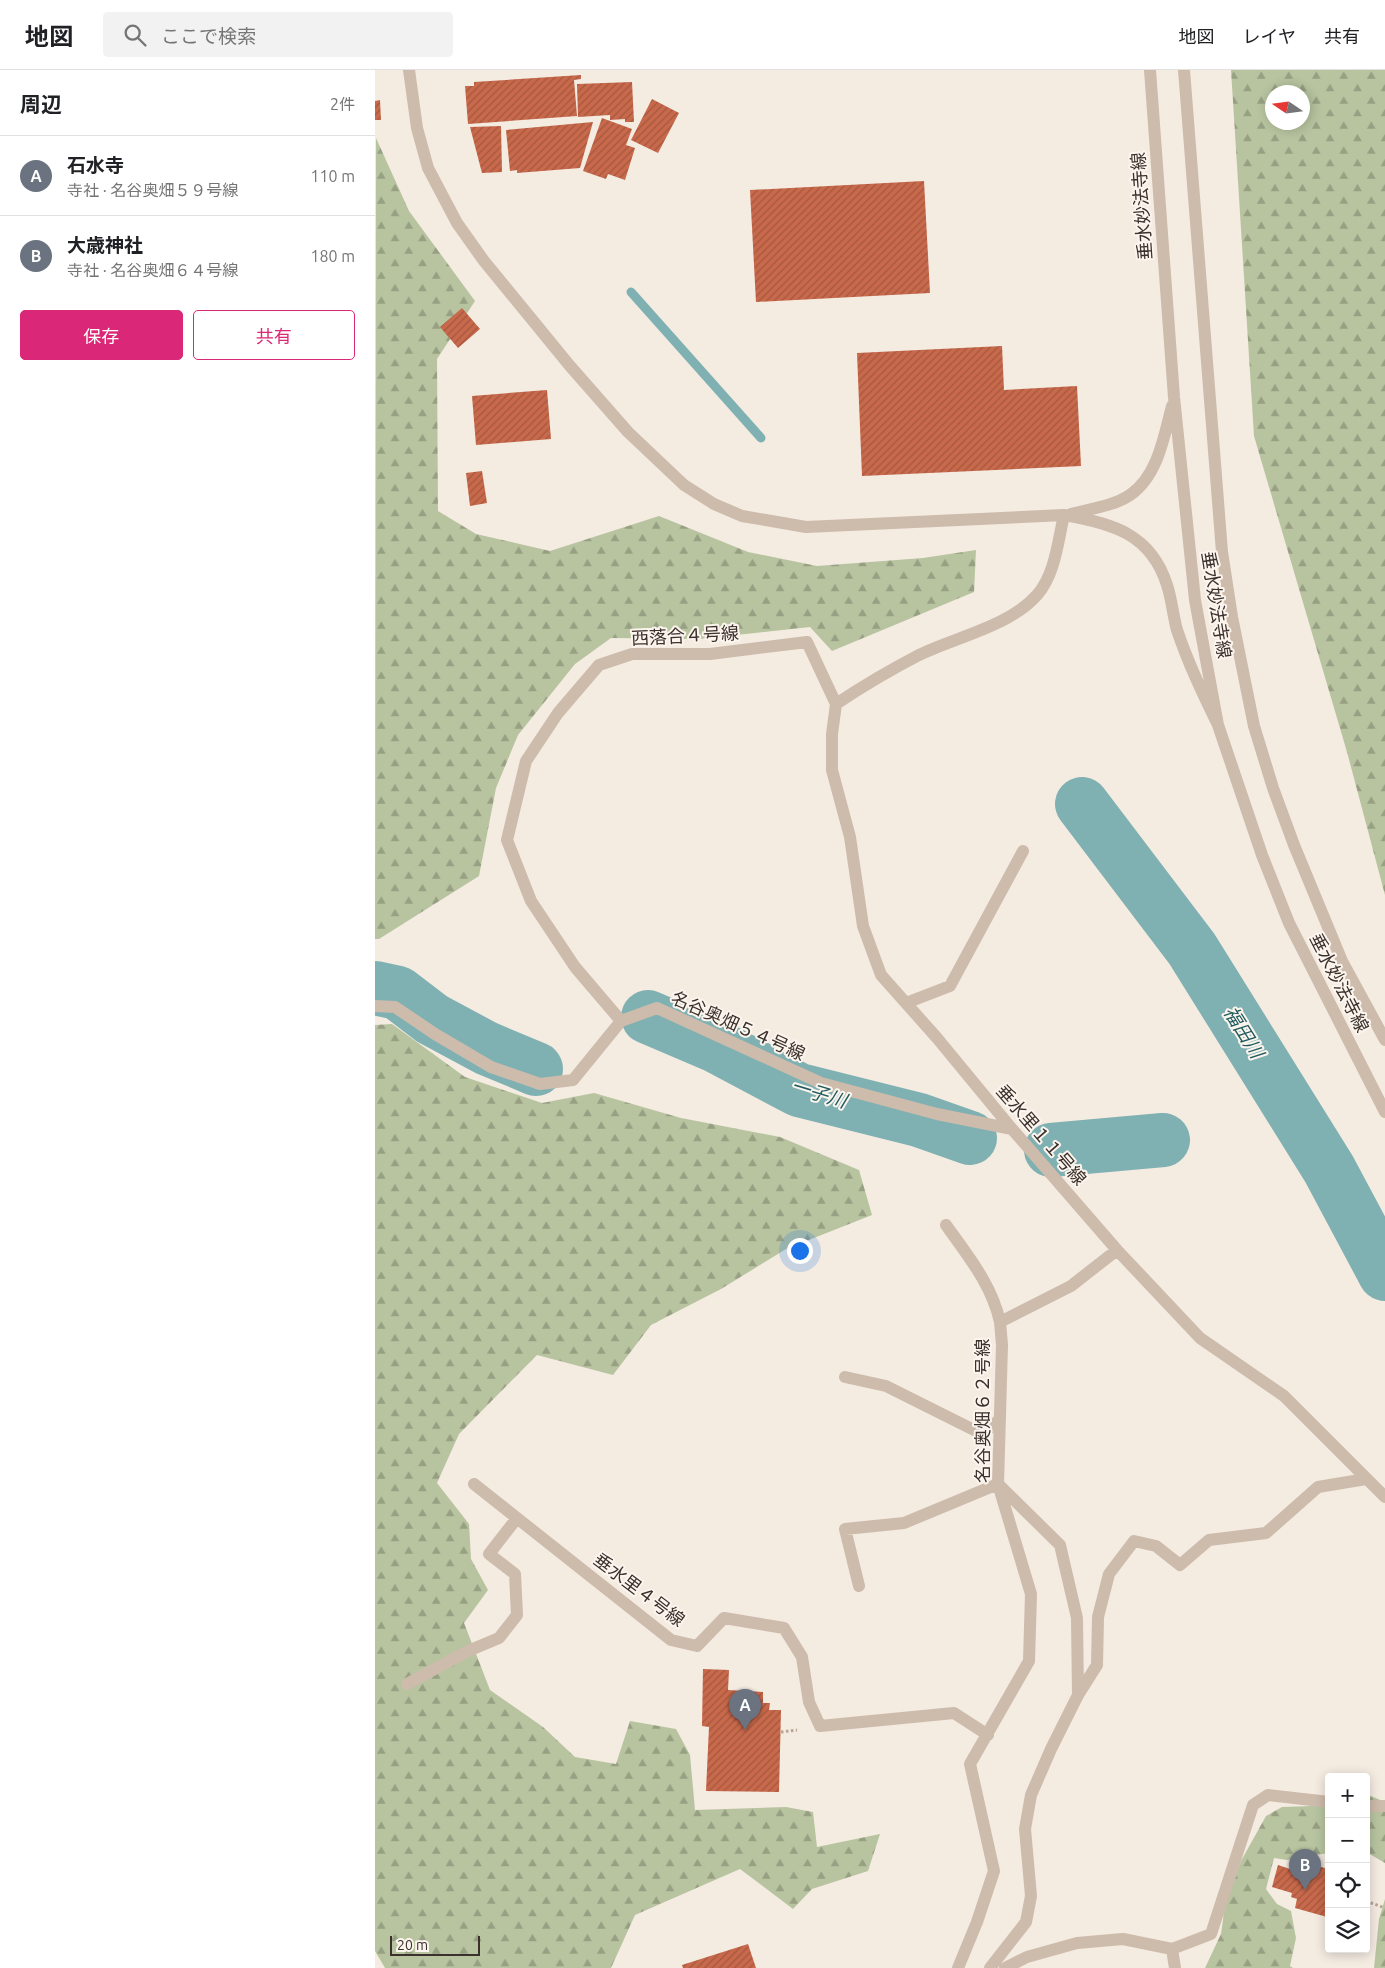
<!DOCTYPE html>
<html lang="ja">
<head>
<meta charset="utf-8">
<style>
  :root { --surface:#fff; --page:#f2f2f2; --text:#202124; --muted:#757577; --line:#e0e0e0; --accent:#db2777 }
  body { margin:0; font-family:Ubuntu,"Noto Sans JP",sans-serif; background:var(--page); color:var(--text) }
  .controls { position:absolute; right:15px; bottom:15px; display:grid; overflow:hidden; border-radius:5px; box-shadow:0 2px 12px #0003 }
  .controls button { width:45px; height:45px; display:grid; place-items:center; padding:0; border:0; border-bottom:1px solid var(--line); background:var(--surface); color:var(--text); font:25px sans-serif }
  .compass { position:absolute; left:890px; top:15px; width:45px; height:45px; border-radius:50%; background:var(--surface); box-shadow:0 2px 12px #0003; rotate:283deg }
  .scale { position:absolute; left:15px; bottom:12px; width:90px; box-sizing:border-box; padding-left:5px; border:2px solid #3b302b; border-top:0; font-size:14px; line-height:18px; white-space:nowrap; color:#3b302b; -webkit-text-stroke:4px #fbf5ee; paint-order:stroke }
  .you { position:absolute; left:424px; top:1180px; width:18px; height:18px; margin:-12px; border:4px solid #fff; border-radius:50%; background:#1a73e8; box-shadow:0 0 0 8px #1a73e833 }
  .badge { display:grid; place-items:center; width:32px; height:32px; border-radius:50%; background:var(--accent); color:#fff; font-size:16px; font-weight:700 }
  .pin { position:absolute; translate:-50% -41px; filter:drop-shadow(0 1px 2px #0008) }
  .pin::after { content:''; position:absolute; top:26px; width:18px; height:15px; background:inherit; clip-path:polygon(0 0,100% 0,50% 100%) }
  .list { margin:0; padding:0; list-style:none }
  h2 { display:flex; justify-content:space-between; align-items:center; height:65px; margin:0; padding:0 20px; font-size:21px }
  h2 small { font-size:16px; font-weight:400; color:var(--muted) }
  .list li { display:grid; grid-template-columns:32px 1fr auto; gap:15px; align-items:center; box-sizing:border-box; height:80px; padding:0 20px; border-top:1px solid var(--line) }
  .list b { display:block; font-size:19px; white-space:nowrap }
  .list p { margin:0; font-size:16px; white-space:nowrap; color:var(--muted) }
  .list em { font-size:16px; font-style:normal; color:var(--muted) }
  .actions { display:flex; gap:10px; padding:15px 20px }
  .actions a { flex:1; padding:11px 0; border:1px solid var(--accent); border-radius:5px; text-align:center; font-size:18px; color:var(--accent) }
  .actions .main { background:var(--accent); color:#fff }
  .icon { flex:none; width:28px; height:28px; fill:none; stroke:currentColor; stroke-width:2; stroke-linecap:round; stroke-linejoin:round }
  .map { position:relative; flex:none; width:1010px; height:1898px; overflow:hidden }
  header { display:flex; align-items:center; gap:30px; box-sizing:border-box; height:70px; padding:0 25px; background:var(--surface); border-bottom:1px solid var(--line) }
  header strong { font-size:24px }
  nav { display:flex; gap:28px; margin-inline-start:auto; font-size:18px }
  .search { width:350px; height:45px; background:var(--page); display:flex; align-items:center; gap:12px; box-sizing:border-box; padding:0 18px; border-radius:5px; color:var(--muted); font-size:19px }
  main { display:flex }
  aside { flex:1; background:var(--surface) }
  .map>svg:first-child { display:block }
</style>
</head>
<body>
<header>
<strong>地図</strong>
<div class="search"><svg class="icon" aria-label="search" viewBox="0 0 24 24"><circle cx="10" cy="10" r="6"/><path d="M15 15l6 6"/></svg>ここで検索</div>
<nav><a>地図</a><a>レイヤ</a><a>共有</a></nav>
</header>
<main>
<aside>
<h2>周辺<small>2件</small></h2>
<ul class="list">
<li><span class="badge" style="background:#6b7280">A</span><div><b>石水寺</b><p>寺社 · 名谷奥畑５９号線</p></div><em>110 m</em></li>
<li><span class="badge" style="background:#6b7280">B</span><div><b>大歳神社</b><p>寺社 · 名谷奥畑６４号線</p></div><em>180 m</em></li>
</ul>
<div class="actions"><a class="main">保存</a><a>共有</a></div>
</aside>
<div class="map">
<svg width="1010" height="1898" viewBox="0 0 1010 1898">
  <defs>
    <pattern id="forest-firs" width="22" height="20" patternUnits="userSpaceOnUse" patternTransform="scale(1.25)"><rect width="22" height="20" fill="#b8c4a0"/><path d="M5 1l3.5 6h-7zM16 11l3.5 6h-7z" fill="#97a083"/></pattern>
    <pattern id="building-hatch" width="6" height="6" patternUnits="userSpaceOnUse" patternTransform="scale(1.25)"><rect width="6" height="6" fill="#c8694b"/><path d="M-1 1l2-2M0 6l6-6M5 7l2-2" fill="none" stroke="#a4573f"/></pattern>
  </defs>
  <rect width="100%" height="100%" fill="#f4ebe1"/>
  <path fill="url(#forest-firs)" fill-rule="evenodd" d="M 856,0 L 1010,0 L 1010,825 L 972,682 L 879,366 ZM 928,22 L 928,52 L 898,52 L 898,22 Z
    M 1,68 L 34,141 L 100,231 L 62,289 L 63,441 L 101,464 L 175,481 L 284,446 L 373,482 L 442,496 L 548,488 L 601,480 L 599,522 L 457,581 L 435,557 L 324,569 L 236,568 L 200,594 L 143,665 L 121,718 L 104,806 L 4,869 L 0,869 Z
    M 17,954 L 90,1007 L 167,1033 L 219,1023 L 306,1048 L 405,1067 L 484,1100 L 497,1145 L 411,1179 L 346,1219 L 276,1255 L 238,1305 L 162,1285 L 84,1364 L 62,1413 L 94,1454 L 96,1489 L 113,1520 L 89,1553 L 115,1620 L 168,1657 L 200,1687 L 241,1694 L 255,1651 L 301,1659 L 315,1685 L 320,1740 L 411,1737 L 438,1742 L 442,1777 L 505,1764 L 493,1801 L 437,1819 L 418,1839 L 365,1799 L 260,1845 L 236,1898 L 10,1898 L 0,1881 L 0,955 Z
    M 991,1724 L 1010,1732 L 1010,1793 L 991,1782 Z
    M 954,1731 L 954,1783 L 912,1790 L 899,1788 L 891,1819 L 902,1834 L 916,1841 L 921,1868 L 915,1896 L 918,1898 L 830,1898 L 846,1864 L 850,1835 L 866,1791 L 891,1746 L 907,1737 L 937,1736 Z
    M 1010,1829 L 1010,1898 L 999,1898 L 1004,1849 Z"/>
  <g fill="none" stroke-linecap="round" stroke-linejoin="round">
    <path stroke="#7fb0b2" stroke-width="9" d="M 256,222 L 386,368"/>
    <path stroke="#7fb0b2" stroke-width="54" d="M 707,734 L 817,879 L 954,1099 L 1010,1204
      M 0,918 L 23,923 L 57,949 L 111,978 L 161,999
      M 273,947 L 341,976 L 424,1020 L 544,1050 L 595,1068
      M 676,1080 L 788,1070"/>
  </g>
  <path fill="url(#building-hatch)" d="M 206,5 L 206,9 L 199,10 L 202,46 L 93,54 L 90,16 L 99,16 L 99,12 Z
    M 257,12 L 259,52 L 250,52 L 250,49 L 235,50 L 235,45 L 203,47 L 202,14 Z
    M 277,29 L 304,43 L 283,83 L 256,70 Z
    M 5,30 L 6,50 L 0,50 L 0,31 Z
    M 227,48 L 257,59 L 251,75 L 260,78 L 250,110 L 233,104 L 231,109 L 208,101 Z
    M 218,52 L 205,98 L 142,103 L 142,100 L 135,101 L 131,60 Z
    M 126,56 L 127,102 L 107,103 L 95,57 Z
    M 549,111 L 555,223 L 381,232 L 375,120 Z
    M 87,238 L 105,259 L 83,278 L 65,257 Z
    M 627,276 L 629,320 L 702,316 L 706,396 L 487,406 L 482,283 Z
    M 172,320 L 176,369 L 101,375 L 97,326 Z
    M 107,401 L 112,433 L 95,436 L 91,403 Z
    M 328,1599 L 354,1600 L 353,1620 L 388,1622 L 388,1633 L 395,1633 L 394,1640 L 406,1640 L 404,1722 L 331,1721 L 334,1657 L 327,1656 Z
    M 934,1794 L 954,1799 L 952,1847 L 920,1838 L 922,1829 L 916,1827 L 917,1823 L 897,1817 L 903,1795 L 924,1802 L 926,1797 L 933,1799 Z
    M 373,1874 L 381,1898 L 308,1898 L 307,1895 Z"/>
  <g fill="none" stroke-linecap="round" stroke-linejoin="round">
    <path stroke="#b9a596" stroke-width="3" stroke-dasharray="2.5 2.5" stroke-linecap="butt" d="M 406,1662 L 422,1660
      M 991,1831 L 1010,1838"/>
    <path stroke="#cdbbac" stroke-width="12" d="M 34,0 L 42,58 L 53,98 L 82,153 L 109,191 L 195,296 L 253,362 L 309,415 L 339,434 L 367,446 L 431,457 L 689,445 C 737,453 776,464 792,515 C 797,530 798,546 802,560 C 813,593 828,624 843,655
      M 775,0 L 799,327 L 820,530 L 843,655 L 887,785 L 914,853 L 1010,1042
      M 809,0 L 847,482 L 857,547 L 879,656 L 898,718 L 919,775 L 967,891 L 1010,970
      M 696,444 C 714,439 739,436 755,425 C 783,406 789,366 797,336
      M 461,634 L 457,664 L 457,700 L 475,767 L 488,856 L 506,905 L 562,968 L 637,1059 L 742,1180 L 825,1268 L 909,1326 L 1010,1427
      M 461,634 C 488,616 515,600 544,585 C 581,567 635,556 662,525 C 680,505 683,471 689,445
      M 531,933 L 575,916 L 648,781
      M 0,936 L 20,937 L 60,964 L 116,997 L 165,1014 L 198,1010 L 246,951 L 282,938 L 446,1013 L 562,1044 L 637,1059
      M 246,951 L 200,897 L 156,831 L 132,770 L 151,691 L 183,643 L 224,595 L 257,584 L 335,584 L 432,572 L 461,634
      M 571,1155 C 593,1186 617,1215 625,1252
      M 470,1307 L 511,1316 L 607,1364 L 623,1351
      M 99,1414 L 296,1570 L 322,1576 L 349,1548 L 409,1558 L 427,1587 L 434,1632 L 445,1656 L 579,1643 L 613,1665
      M 484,1516 L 470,1459 L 529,1453 L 623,1414 L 685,1475 L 702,1548 L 703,1625 L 676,1679 L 656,1725 L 650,1759 L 656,1826 L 651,1852 L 615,1898
      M 32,1614 L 93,1581 L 124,1568 L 142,1545 L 140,1504 L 114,1484 L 142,1448
      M 703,1625 L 722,1595 L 723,1547 L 734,1504 L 759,1471 L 781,1476 L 805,1495 L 834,1470 L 891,1463 L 943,1417 L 991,1409
      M 991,1736 L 1010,1736
      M 797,1879 L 800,1898
      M 583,1898 L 602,1852 L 619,1801 L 595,1694 L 654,1591 L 656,1524 L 623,1414 L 627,1275 L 625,1252 L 696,1216 L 742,1180
      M 630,1898 L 652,1887 L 702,1873 L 748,1869 L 797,1879 L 836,1864 L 878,1735 L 893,1725 L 954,1732"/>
  </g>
  <g text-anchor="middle" stroke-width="4" stroke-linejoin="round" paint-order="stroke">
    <g font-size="18" fill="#3b302b" stroke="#fbf5ee">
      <text transform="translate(767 136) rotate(-94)" y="6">垂水妙法寺線</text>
      <text transform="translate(841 535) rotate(81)" y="6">垂水妙法寺線</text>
      <text transform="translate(310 566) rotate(-3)" y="6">西落合４号線</text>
      <text transform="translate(964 913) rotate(63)" y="6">垂水妙法寺線</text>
      <text transform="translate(363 956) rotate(24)" y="6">名谷奥畑５４号線</text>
      <text transform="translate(666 1065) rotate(49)" y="6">垂水里１１号線</text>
      <text transform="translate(608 1341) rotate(-90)" y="6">名谷奥畑６２号線</text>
      <text transform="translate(264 1520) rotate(37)" y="6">垂水里４号線</text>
    </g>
    <g font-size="19" font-style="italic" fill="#1f5a5e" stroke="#fbf5ee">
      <text transform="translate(869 962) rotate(58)" y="7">福田川</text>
      <text transform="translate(444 1023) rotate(17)" y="7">一子川</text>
    </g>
  </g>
</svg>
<div class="controls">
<button>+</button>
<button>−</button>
<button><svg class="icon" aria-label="locate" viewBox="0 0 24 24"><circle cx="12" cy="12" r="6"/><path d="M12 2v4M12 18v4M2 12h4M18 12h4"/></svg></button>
<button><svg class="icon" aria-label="layers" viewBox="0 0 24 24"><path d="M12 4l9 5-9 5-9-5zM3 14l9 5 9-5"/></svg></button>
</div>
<svg class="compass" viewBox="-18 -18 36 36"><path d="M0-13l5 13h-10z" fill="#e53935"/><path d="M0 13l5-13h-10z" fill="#757577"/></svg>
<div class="scale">20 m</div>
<div class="you"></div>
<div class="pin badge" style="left:370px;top:1660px;background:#6b7280">A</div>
<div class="pin badge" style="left:930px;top:1820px;background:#6b7280">B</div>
</div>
</main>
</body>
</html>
